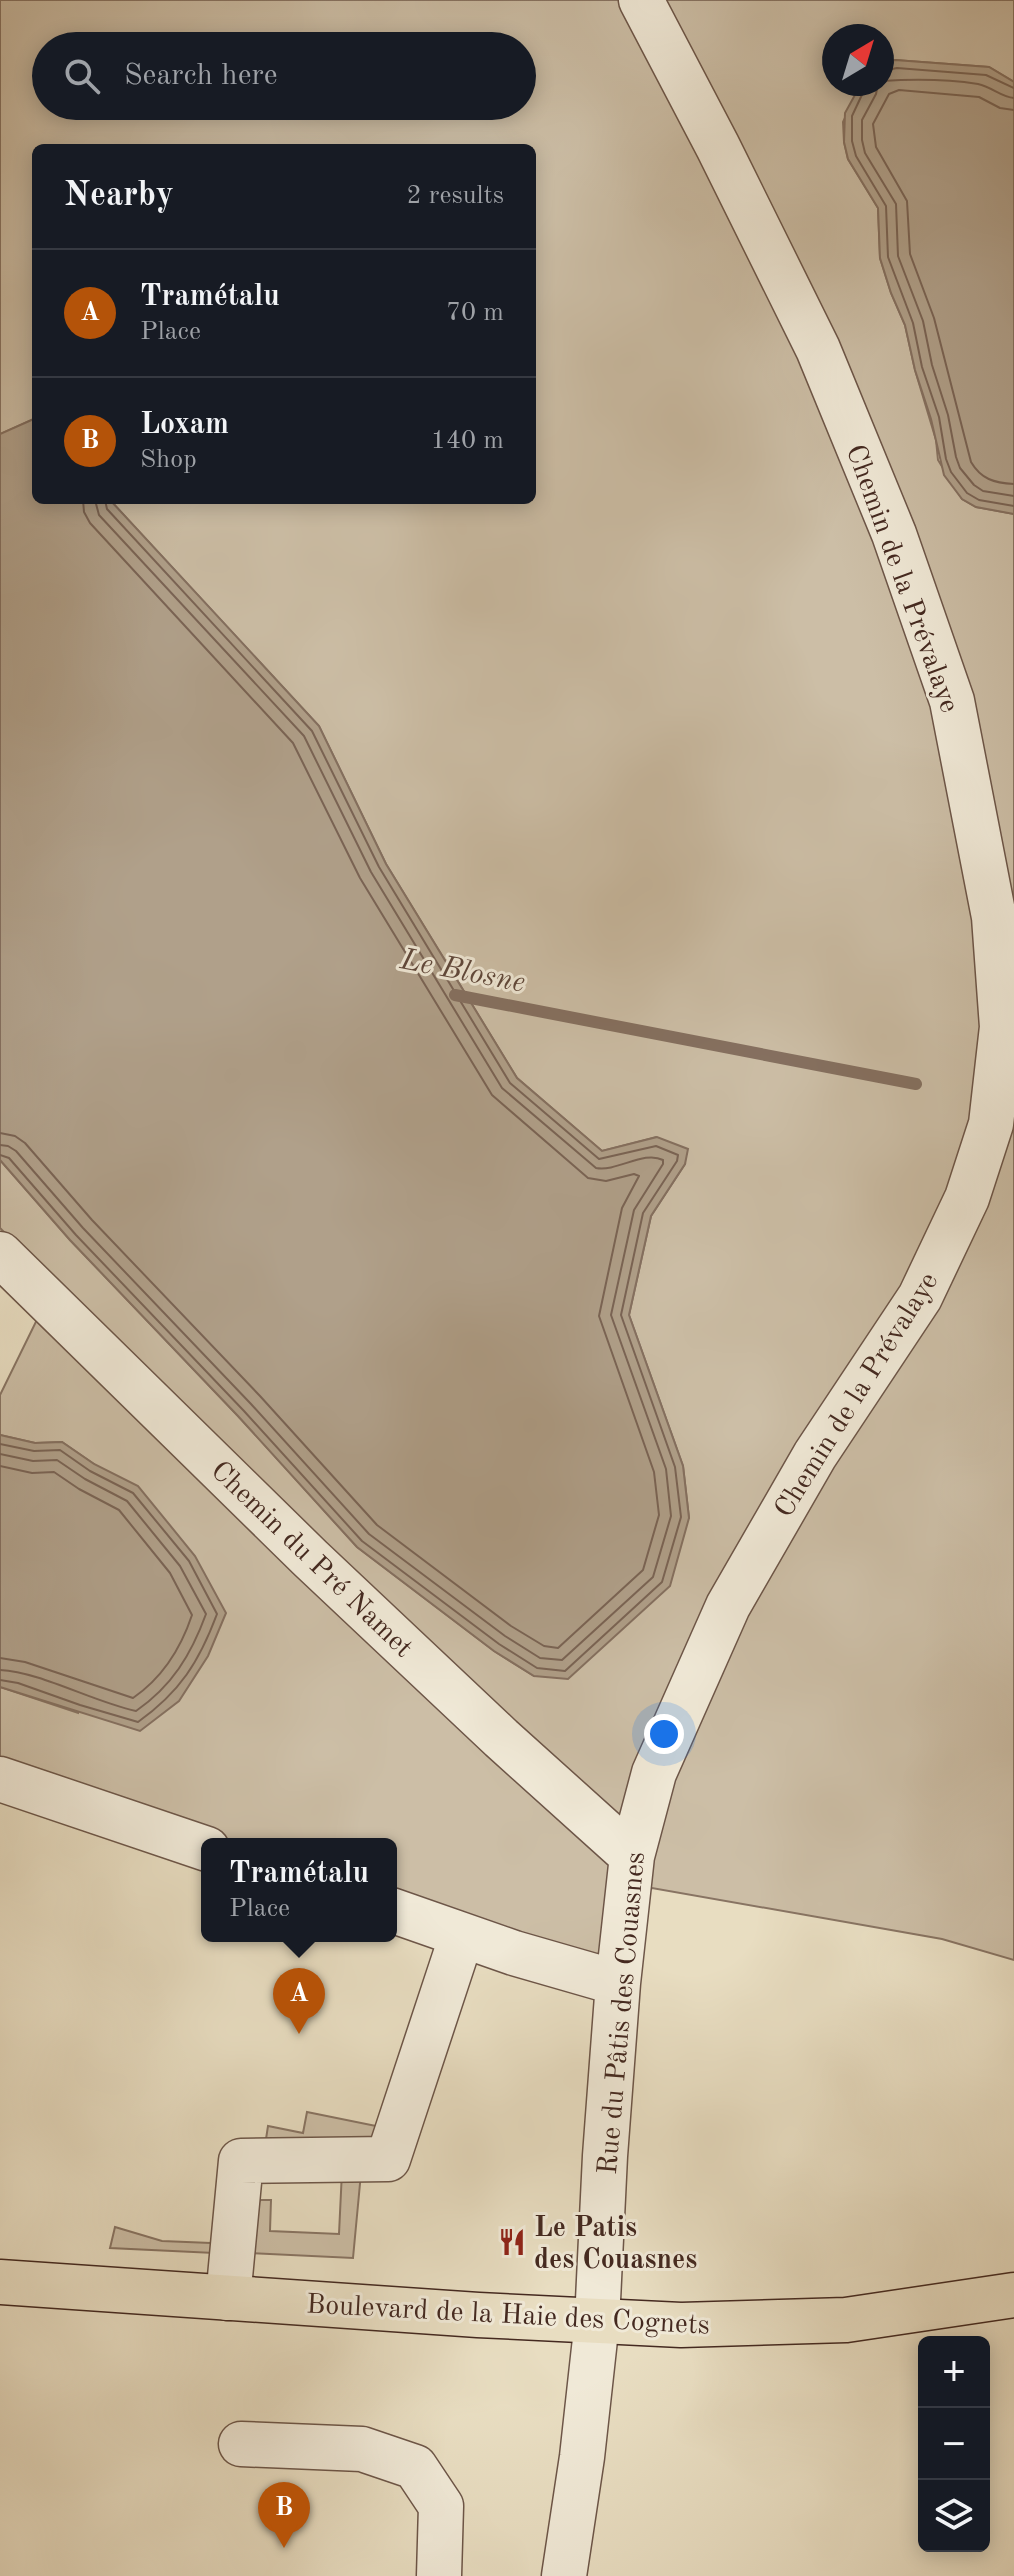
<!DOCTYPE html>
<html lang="en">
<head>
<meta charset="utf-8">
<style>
  :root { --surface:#171b24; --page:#20242c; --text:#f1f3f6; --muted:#9ea1a6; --line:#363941; --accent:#b45309 }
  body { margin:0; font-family:"Old Standard TT",serif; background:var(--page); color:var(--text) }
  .controls { position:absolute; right:24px; bottom:24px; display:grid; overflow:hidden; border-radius:12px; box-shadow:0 4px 20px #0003 }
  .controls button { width:72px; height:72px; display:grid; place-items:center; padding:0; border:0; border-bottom:2px solid var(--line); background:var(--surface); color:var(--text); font:40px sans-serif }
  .compass { position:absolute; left:822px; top:24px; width:72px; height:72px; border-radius:50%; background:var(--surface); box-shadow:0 4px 20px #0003; rotate:38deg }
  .you { position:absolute; left:664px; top:1734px; width:28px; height:28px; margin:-20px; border:6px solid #fff; border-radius:50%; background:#1a73e8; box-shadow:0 0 0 12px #1a73e833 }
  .badge { display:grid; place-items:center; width:52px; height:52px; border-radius:50%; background:var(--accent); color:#fff; font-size:26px; font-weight:700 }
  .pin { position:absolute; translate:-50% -66px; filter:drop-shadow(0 2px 4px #0008) }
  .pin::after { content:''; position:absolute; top:42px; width:28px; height:24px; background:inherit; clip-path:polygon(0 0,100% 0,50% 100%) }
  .popup { position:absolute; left:201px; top:1838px; width:196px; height:104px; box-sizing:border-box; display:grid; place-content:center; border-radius:12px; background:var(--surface); filter:drop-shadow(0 2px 6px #0005); font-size:26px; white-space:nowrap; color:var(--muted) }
  .popup b { font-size:30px; color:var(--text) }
  .popup::after { content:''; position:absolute; left:50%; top:100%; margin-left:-16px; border:16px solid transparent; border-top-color:var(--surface) }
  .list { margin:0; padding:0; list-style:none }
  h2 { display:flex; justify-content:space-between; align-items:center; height:104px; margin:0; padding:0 32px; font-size:34px }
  h2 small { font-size:26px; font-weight:400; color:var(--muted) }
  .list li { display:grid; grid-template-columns:52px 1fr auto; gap:24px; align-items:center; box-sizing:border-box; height:128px; padding:0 32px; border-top:2px solid var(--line) }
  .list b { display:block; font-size:30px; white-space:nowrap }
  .list p { margin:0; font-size:26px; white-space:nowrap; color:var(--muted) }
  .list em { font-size:26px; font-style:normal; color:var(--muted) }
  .icon { flex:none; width:44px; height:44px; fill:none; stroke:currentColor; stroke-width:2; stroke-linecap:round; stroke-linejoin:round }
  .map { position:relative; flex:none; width:1014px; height:2576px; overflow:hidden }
  .search { position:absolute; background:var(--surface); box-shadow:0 4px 20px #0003; left:32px; top:32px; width:504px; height:88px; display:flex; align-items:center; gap:20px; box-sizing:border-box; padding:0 28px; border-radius:44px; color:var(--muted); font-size:30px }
  .panel { position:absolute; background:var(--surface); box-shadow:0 4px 20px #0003; left:32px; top:144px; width:504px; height:360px; border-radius:12px }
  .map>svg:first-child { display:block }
</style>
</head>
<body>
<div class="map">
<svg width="1014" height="2576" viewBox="0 0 1014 2576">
  <rect width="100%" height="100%" fill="#e8ddc1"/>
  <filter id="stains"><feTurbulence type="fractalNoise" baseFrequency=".0025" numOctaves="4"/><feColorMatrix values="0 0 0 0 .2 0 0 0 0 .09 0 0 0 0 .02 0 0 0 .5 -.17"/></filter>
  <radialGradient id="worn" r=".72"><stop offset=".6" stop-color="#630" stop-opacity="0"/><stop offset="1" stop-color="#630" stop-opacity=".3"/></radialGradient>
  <path fill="#ccbea6" stroke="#887463" stroke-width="2" fill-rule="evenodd" d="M 0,0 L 1014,0 L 1014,82 L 989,67 L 895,60 L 882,64 L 882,36 L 834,36 L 834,84 L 861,84 L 843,122 L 844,142 L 848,159 L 878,208 L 880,258 L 891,293 L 905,325 L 915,370 L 936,440 L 938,460 L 962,499 L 976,507 L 1014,514 L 1014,1960 L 942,1939 L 652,1888 L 611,1907 L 601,1971 L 391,1915 L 391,1844 L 207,1844 L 0,1790 L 0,1687 L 78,1713 L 94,1464 L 62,1442 L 35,1443 L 0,1435 L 0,1395 L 55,1283 L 0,1228 L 0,1160 L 70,1240 L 238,1416 L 357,1547 L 494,1651 L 534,1676 L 689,1518 L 683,1466 L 629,1315 L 651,1216 L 685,1164 L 656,1137 L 602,1151 L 517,1078 L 386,864 L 319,726 L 110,500 L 532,500 L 532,148 L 36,148 L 36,418 L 0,434 ZM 46,46 L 522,46 L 522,106 L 46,106 Z
    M 307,2112 L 381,2127 L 377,2144 L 343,2145 L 266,2139 L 268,2126 L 303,2133 Z
    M 342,2171 L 361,2173 L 353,2258 L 248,2253 L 252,2206 L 261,2200 L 271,2200 L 270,2231 L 339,2234 Z
    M 115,2227 L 162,2241 L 211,2243 L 215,2244 L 214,2253 L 110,2248 Z"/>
  <path fill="#b0a08a" stroke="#857060" stroke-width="2" d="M 895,60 L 989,67 L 1014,82 L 1014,514 L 976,507 L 962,499 L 944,475 L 931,419 L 915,370 L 905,325 L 891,293 L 880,258 L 878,208 L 848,159 L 844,142 L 845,113 L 861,84 L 882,84 L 882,64 Z
    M 36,418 L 36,500 L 110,500 L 319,726 L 386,864 L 517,1078 L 602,1151 L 657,1137 L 688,1149 L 685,1164 L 651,1216 L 629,1315 L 683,1466 L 689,1518 L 670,1586 L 568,1679 L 534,1676 L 494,1651 L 357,1547 L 238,1416 L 70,1240 L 0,1160 L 0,434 Z
    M 0,1435 L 35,1443 L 62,1442 L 94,1464 L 138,1486 L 195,1556 L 226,1613 L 208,1656 L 179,1701 L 140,1731 L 0,1687 Z"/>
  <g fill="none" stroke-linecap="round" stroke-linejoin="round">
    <path stroke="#7a6455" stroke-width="2" d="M 882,71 L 897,68 L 986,75 L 1014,88
      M 882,81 C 914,79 946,79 978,84 C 992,87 1001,97 1014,98
      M 867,84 L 852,116 L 852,141 L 856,156 L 886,206 L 888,257 L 913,323 L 922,367 L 939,417 L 946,459 L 951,472 L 967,493 L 979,500 L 1014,506
      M 878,84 L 876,94 L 862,120 L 862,140 L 865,153 L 896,204 L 898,256 L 923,321 L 932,365 L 948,415 L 956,457 L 960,468 L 974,485 L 983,491 L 1014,496
      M 1014,110 L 1000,108 L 979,97 L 899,90 L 889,94 L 873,124 L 876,147 L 907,201 L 910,254 L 934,318 L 971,462 C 981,479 994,483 1014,484
      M 0,1133 L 15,1136 L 25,1143 L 92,1220 L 260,1396 L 377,1525 L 511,1626 L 544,1646 L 558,1648 L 643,1570 L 659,1515 L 654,1472 L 599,1316 L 622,1208 L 639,1176 L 634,1174 L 606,1181 L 588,1178 L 492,1095 L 360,878 L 293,743 L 90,523 L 84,512 L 83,500
      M 0,1145 L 8,1146 L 16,1151 L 83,1228 L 251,1404 L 369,1534 L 505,1636 L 540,1658 L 562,1660 L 653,1577 L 671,1516 L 666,1469 L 611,1315 L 634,1210 L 663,1164 L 663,1160 C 644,1150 617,1172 596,1168 L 502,1088 L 371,872 L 304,736 L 99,515 L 95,500
      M 0,1155 L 9,1158 L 76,1235 L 244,1411 L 362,1541 L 499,1644 L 537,1668 L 565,1671 L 662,1582 L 681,1517 L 675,1467 L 621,1315 L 643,1213 L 677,1161 L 678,1155 L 656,1146 L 599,1159 L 510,1083 L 379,867 L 312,731 L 107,509 L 105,500
      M 0,1444 L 34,1451 L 60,1450 L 90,1471 L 133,1493 L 189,1561 L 217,1614 C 199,1662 180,1692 138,1722 L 80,1705 L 18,1683 L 0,1680
      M 0,1454 L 33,1461 L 57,1460 L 85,1479 L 127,1501 L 180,1566 L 206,1614 C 191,1655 172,1686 136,1711 C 93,1702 41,1672 0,1670
      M 0,1466 L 32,1473 L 54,1472 L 79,1489 L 119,1510 L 170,1573 L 192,1615 C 181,1648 162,1678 133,1698 L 25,1662 L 0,1658"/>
    <path stroke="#857060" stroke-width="12" d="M 455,995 L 916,1084"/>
    <g stroke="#6d5648" stroke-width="47">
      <path id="minor" d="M 0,1254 L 310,1558 L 501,1738 L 632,1856
        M 0,1779 L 207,1849
        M 391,1910 L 514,1953 L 618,1983
        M 228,2298 L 241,2161 L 388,2159 L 462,1935
        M 241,2444 L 362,2449 L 415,2467 L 441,2506 L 439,2576
        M 564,2576 L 582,2457 L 597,2321 L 605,2156 L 618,1983 L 632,1856 L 654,1773 L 728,1606 L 815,1455 L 920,1297 L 967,1198 L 991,1124 L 1002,1027 L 994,917 L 952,701 L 894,534 L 818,349 L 718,147 L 641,0"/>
    </g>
    <g stroke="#442920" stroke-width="47">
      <path id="major" d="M 0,2282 L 478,2315 L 681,2325 L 846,2320 L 1014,2295"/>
    </g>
    <use href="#minor" stroke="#f0e9d7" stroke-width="44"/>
    <use href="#major" stroke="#e8ddc1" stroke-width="44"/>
  </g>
  <defs>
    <g id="restaurant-bare" transform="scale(2.16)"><path d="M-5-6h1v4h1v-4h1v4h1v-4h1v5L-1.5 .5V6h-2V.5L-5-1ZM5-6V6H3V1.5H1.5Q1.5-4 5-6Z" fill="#8f2418" stroke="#f0e9d7" stroke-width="2.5" paint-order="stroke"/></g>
  </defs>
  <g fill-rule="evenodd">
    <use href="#restaurant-bare" x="512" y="2242"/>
  </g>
  <g text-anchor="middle" stroke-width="6" stroke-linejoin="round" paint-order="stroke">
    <g font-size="28" fill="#442920" stroke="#f0e9d7">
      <text transform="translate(904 578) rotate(70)" y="10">Chemin de la Prévalaye</text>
      <text transform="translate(855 1394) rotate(-58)" y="10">Chemin de la Prévalaye</text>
      <text transform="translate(313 1558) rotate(44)" y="10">Chemin du Pré Namet</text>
      <text transform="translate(620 2013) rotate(-85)" y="10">Rue du Pâtis des Couasnes</text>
      <text transform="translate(508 2313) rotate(3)" y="10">Boulevard de la Haie des Cognets</text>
    </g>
    <g font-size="28" font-weight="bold" fill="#442920" stroke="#f0e9d7" text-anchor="start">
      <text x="534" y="2236">Le Patis<tspan x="534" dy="32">des Couasnes</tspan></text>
    </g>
    <g font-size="30" font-style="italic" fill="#5f473a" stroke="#f0e9d7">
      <text transform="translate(463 970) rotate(11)" y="10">Le Blosne</text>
    </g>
  </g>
  <rect width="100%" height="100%" filter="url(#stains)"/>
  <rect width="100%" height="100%" fill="url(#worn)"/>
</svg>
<div class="controls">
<button>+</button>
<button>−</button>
<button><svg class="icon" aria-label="layers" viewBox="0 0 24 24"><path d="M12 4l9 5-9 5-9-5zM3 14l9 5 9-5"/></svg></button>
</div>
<svg class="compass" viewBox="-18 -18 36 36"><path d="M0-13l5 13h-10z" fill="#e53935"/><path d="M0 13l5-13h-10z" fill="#9ea1a6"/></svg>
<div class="you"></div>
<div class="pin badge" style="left:299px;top:2034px">A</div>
<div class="popup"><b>Tramétalu</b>Place</div>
<div class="pin badge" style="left:284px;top:2548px">B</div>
<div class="search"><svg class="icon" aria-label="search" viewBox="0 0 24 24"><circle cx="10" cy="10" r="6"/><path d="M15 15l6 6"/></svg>Search here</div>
<section class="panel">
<h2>Nearby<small>2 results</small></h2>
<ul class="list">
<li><span class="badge">A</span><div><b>Tramétalu</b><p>Place</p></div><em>70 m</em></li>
<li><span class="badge">B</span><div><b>Loxam</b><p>Shop</p></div><em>140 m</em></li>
</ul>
</section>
</div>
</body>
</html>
